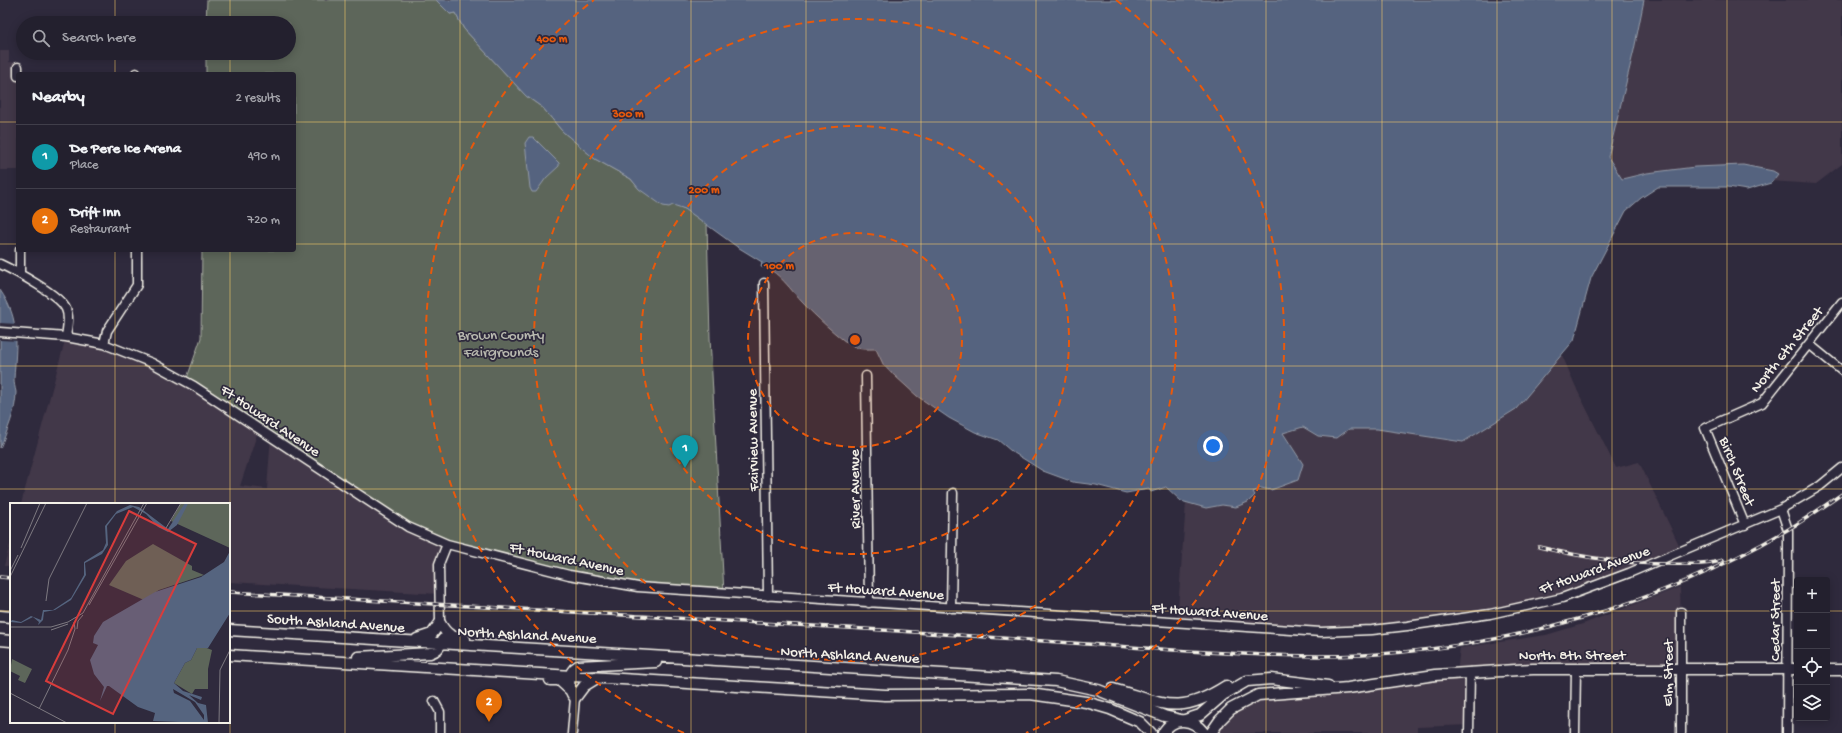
<!DOCTYPE html>
<html lang="en">
<head>
<meta charset="utf-8">
<style>
  :root { --surface:#23202e; --page:#2f2d3a; --text:#f1f3f6; --muted:#a3a3aa; --line:#403e4a; --accent:#2563eb }
  body { margin:0; font-family:"Gochi Hand",sans-serif; background:var(--page); color:var(--text) }
  .controls { position:absolute; right:12px; bottom:12px; display:grid; overflow:hidden; border-radius:4px; box-shadow:0 2px 10px #0003 }
  .controls button { width:36px; height:36px; display:grid; place-items:center; padding:0; border:0; border-bottom:1px solid var(--line); background:var(--surface); color:var(--text); font:20px sans-serif }
  .you { position:absolute; left:1213px; top:446px; width:14px; height:14px; margin:-10px; border:3px solid #fff; border-radius:50%; background:#1a73e8; box-shadow:0 0 0 6px #1a73e833 }
  .badge { display:grid; place-items:center; width:26px; height:26px; border-radius:50%; background:var(--accent); color:#fff; font-size:13px; font-weight:700 }
  .pin { position:absolute; translate:-50% -33px; filter:drop-shadow(0 1px 2px #0008) }
  .pin::after { content:''; position:absolute; top:21px; width:14px; height:12px; background:inherit; clip-path:polygon(0 0,100% 0,50% 100%) }
  .list { margin:0; padding:0; list-style:none }
  h2 { display:flex; justify-content:space-between; align-items:center; height:52px; margin:0; padding:0 16px; font-size:17px }
  h2 small { font-size:13px; font-weight:400; color:var(--muted) }
  .list li { display:grid; grid-template-columns:26px 1fr auto; gap:12px; align-items:center; box-sizing:border-box; height:64px; padding:0 16px; border-top:1px solid var(--line) }
  .list b { display:block; font-size:15px; white-space:nowrap }
  .list p { margin:0; font-size:13px; white-space:nowrap; color:var(--muted) }
  .list em { font-size:13px; font-style:normal; color:var(--muted) }
  .icon { flex:none; width:22px; height:22px; fill:none; stroke:currentColor; stroke-width:2; stroke-linecap:round; stroke-linejoin:round }
  .map { position:relative; flex:none; width:1842px; height:733px; overflow:hidden }
  .search { position:absolute; background:var(--surface); box-shadow:0 2px 10px #0003; left:16px; top:16px; width:280px; height:44px; display:flex; align-items:center; gap:10px; box-sizing:border-box; padding:0 14px; border-radius:22px; color:var(--muted); font-size:15px }
  .panel { position:absolute; background:var(--surface); box-shadow:0 2px 10px #0003; left:16px; top:72px; width:280px; height:180px; border-radius:4px }
  .map>svg:first-child { display:block }
</style>
</head>
<body>
<div class="map">
<svg width="1842" height="733" viewBox="0 0 1842 733">
  <rect width="100%" height="100%" fill="#2f2a3d"/>
  <filter id="ink" filterUnits="userSpaceOnUse"><feTurbulence type="fractalNoise" baseFrequency=".025" numOctaves="2"/><feDisplacementMap in="SourceGraphic" scale="8" xChannelSelector="R" yChannelSelector="G"/><feConvolveMatrix kernelMatrix="1 2 1 2 8 2 1 2 1" color-interpolation-filters="sRGB"/></filter>
  <g filter="url(#ink)">
    <path fill="#433849" d="M 1644,0 L 1842,0 L 1842,164 L 1816,184 L 1647,173 L 1622,179 L 1608,157 L 1634,50 Z
      M 0,51 L 9,51 L 9,62 L 19,63 L 18,170 L 0,170 Z
      M 66,337 L 104,344 L 152,363 L 259,428 L 240,486 L 267,489 L 271,435 L 447,544 L 441,556 L 440,594 L 229,582 L 229,504 L 21,504 Z
      M 1562,355 L 1578,392 L 1616,468 L 1639,462 L 1682,551 L 1526,607 L 1372,630 L 1177,622 L 1186,503 L 1206,508 L 1222,505 L 1236,507 L 1253,492 L 1261,488 L 1271,490 L 1303,464 L 1283,433 L 1303,427 L 1318,436 L 1337,438 L 1349,429 L 1377,429 L 1463,442 L 1516,409 Z
      M 11,541 L 11,566 L 4,566 Z
      M 1680,587 L 1682,669 L 1470,672 L 1469,725 L 1417,727 L 1417,733 L 1220,733 L 1214,728 L 1247,701 L 1457,673 L 1460,648 L 1546,635 L 1583,624 Z"/>
    <path fill="#5d665a" stroke="#a8aca1" d="M 207,0 L 436,0 L 450,14 L 455,13 L 464,29 L 526,96 L 543,108 L 562,131 L 595,159 L 631,179 L 639,189 L 685,209 L 707,224 L 710,338 L 724,593 L 638,587 L 447,544 L 408,527 L 186,381 L 201,338 L 202,250 L 294,250 L 294,74 L 206,74 L 206,53 L 289,53 L 289,23 L 206,23 Z"/>
    <path fill="#55647f" stroke="#959ca9" d="M 436,0 L 1644,0 L 1634,50 L 1608,157 L 1622,179 L 1647,173 L 1695,167 L 1743,165 L 1773,171 L 1778,174 L 1771,183 L 1747,190 L 1728,187 L 1658,187 L 1641,198 L 1626,211 L 1591,278 L 1574,340 L 1516,409 L 1463,442 L 1377,429 L 1349,429 L 1337,438 L 1318,436 L 1303,427 L 1283,433 L 1303,464 L 1298,480 L 1271,490 L 1261,488 L 1253,492 L 1255,495 L 1248,502 L 1236,507 L 1222,505 L 1206,508 L 1181,501 L 1166,487 L 1151,492 L 1149,489 L 1126,493 L 1096,485 L 1073,482 L 1043,471 L 1011,451 L 998,440 L 975,432 L 949,418 L 917,396 L 884,366 L 876,349 C 868,349 859,350 852,346 C 840,339 813,314 803,303 C 793,293 776,267 761,267 L 762,262 L 736,246 L 685,209 L 673,205 L 669,207 L 663,206 L 639,189 L 631,179 L 595,159 L 562,131 L 543,108 L 526,96 L 464,29 L 455,13 L 450,14 Z
      M 529,137 L 533,137 L 559,163 L 559,166 L 546,178 L 536,192 L 532,192 L 530,188 L 525,143 Z
      M 0,290 C 21,320 16,345 14,379 C 14,384 15,387 16,392 C 16,411 7,431 0,448 Z"/>
    <path fill="#2f2a3d" d="M 0,323 L 17,324 L 19,341 L 0,340 Z"/>
    <g fill="none" stroke-linecap="round" stroke-linejoin="round">
      <g stroke="#f4f1e8" stroke-width="11">
        <path id="minor" d="M 18,67 L 18,76
          M 136,73 L 136,74
          M 20,250 L 20,273
          M 0,264 C 15,271 60,295 66,309 C 70,317 67,329 66,337 L 104,344 L 152,363 L 194,386 L 408,527 L 447,544 L 569,575 L 638,587 L 1321,632 L 1372,630 L 1407,626 L 1490,614 L 1562,598 L 1629,573 L 1781,509 L 1820,486 L 1842,468
          M 764,283 L 768,596
          M 0,332 L 66,337
          M 104,344 L 107,331 L 137,285 L 137,250
          M 1809,344 L 1842,371
          M 866,376 L 869,603
          M 1781,509 L 1788,530 L 1788,548 L 1787,733
          M 1745,525 L 1705,428 L 1762,403 L 1842,302
          M 951,608 L 953,493
          M 1681,612 L 1681,733
          M 440,623 L 439,564 L 447,544
          M 434,701 L 440,712 L 440,733
          M 572,733 L 575,698
          M 1469,733 L 1470,672
          M 1575,733 L 1576,669"/>
      </g>
      <g stroke="#f4f1e8" stroke-width="13">
        <path id="major" d="M 0,616 L 11,617
          M 229,630 L 1056,681 L 1098,690 L 1164,716 L 1181,720
          M 417,639 L 432,634 L 440,623 C 446,634 452,638 465,639
          M 0,640 L 11,641
          M 229,655 L 885,695 L 1030,694 L 1086,702 L 1110,709 L 1140,722 L 1151,733
          M 358,657 L 430,653 C 437,651 441,646 443,639
          M 1827,670 L 1842,670
          M 597,678 L 584,686 L 575,698 C 567,689 567,672 578,666 L 656,662
          M 550,680 L 559,680 L 570,690
          M 1113,689 C 1164,703 1177,717 1226,686
          M 1185,720 L 1200,715 L 1223,695 L 1247,681 L 1271,679 L 1328,686
          M 1163,733 C 1173,716 1193,718 1204,733
          M 1211,733 L 1220,720 L 1231,709 L 1258,695 L 1348,688 L 1435,675 L 1533,669 L 1797,669"/>
      </g>
      <use href="#minor" stroke="#2f2a3d" stroke-width="8"/>
      <use href="#major" stroke="#2f2a3d" stroke-width="10"/>
      <g stroke="#f4f1e8" stroke-width="3.5">
        <path id="rail" d="M 1539,547 C 1581,557 1624,564 1667,564 C 1686,564 1705,566 1723,560
          M 0,577 L 11,578
          M 229,592 C 452,605 675,618 899,631 C 995,637 1091,645 1188,651 C 1246,654 1304,658 1362,655 C 1511,647 1657,606 1787,530 C 1806,519 1824,506 1842,494"/>
      </g>
      <use href="#rail" stroke="#2f2a3d" stroke-width="2" stroke-dasharray="6" stroke-linecap="butt"/>
    </g>
  </g>
  <path fill="none" stroke="#ffd166" stroke-width="1" stroke-opacity="0.55" d="M 115,0 L 115,23M 230,0 L 230,23M 345,0 L 345,733M 460,0 L 460,733M 576,0 L 576,733M 691,0 L 691,733M 806,0 L 806,733M 921,0 L 921,733M 1036,0 L 1036,733M 1151,0 L 1151,733M 1266,0 L 1266,733M 1382,0 L 1382,733M 1497,0 L 1497,733M 1612,0 L 1612,733M 1727,0 L 1727,733M 115,53 L 115,74M 230,53 L 230,74M 0,122 L 18,122M 294,122 L 1842,122M 0,244 L 18,244M 294,244 L 1842,244M 115,250 L 115,504M 230,250 L 230,733M 0,366 L 1842,366M 0,489 L 1842,489M 0,611 L 11,611M 229,611 L 1797,611M 1827,611 L 1842,611M 115,722 L 115,733"/>
  <circle cx="855" cy="340" r="107" fill="#e8590c" fill-opacity=".12"/>
  <g fill="none" stroke="#e8590c" stroke-width="2" stroke-dasharray="7 5">
    <circle cx="855" cy="340" r="107"/>
    <circle cx="855" cy="340" r="214"/>
    <circle cx="855" cy="340" r="321"/>
    <path d="M684 733A428 428 0 0 1 594 0M1116 0A428 428 0 0 1 1026 733"/>
  </g>
  <g text-anchor="middle" stroke-width="3.5" stroke-linejoin="round" paint-order="stroke">
    <g font-size="15" fill="#b8b9af" stroke="#2f2a3d">
      <text x="501" y="339">Brown County<tspan x="501" dy="17">Fairgrounds</tspan></text>
    </g>
    <g font-size="15" fill="#f4f1e8" stroke="#2f2a3d">
      <text transform="translate(1786 349) rotate(-51)" y="5">North 6th Street</text>
      <text transform="translate(271 420) rotate(34)" y="5">Ft Howard Avenue</text>
      <text transform="translate(752 440) rotate(-91)" y="5">Fairview Avenue</text>
      <text transform="translate(1738 471) rotate(68)" y="5">Birch Street</text>
      <text transform="translate(854 489) rotate(-91)" y="5">River Avenue</text>
      <text transform="translate(567 558) rotate(12)" y="5">Ft Howard Avenue</text>
      <text transform="translate(1594 569) rotate(-20)" y="5">Ft Howard Avenue</text>
      <text transform="translate(886 590) rotate(4)" y="5">Ft Howard Avenue</text>
      <text transform="translate(1210 611) rotate(4)" y="5">Ft Howard Avenue</text>
      <text transform="translate(1774 620) rotate(-90)" y="5">Cedar Street</text>
      <text transform="translate(336 622) rotate(4)" y="5">South Ashland Avenue</text>
      <text transform="translate(527 634) rotate(3)" y="5">North Ashland Avenue</text>
      <text transform="translate(850 654) rotate(3)" y="5">North Ashland Avenue</text>
      <text x="1572" y="659">North 8th Street</text>
      <text transform="translate(1667 673) rotate(-90)" y="5">Elm Street</text>
    </g>
  </g>
  <g transform="translate(10 503)">
    <rect width="220" height="220" fill="#2f2a3d"/>
    <path d="M 171,0 L 220,0 L 220,45 L 161,18 ZM 143,41 L 182,63 L 182,67 L 194,72 L 149,87 L 134,97 L 99,82 L 116,58 ZM 194,144 L 202,147 L 198,166 L 198,186 L 185,186 L 182,191 L 164,180 L 175,160 L 181,157 L 187,145 ZM 2,156 L 22,166 L 15,180 L 8,177 L 10,173 L 0,168 Z" fill="#5d665a"/>
    <path d="M 175,0 L 178,0 L 177,3 L 167,22 L 158,29 L 148,24 L 136,11 L 123,4 L 106,11 L 97,23 L 98,42 L 92,51 L 75,60 L 76,72 L 61,97 L 45,107 L 34,109 L 33,117 L 28,122 L 29,119 L 23,114 L 11,120 L 0,119 L 2,117 L 11,119 L 21,113 L 31,117 L 33,107 L 43,107 L 61,95 L 74,72 L 74,59 L 93,47 L 96,40 L 95,23 L 107,8 L 120,2 L 129,4 L 158,26 ZM 220,48 L 220,110 L 198,145 L 187,145 L 181,157 L 175,160 L 164,180 L 173,188 L 192,194 L 191,197 L 179,192 L 188,200 L 196,202 L 198,220 L 143,218 L 145,210 L 128,204 L 99,183 L 97,183 L 90,198 L 94,184 L 84,171 L 80,157 L 88,142 L 83,140 L 84,133 L 93,119 L 145,89 L 191,74 L 214,59 ZM 163,186 L 185,199 L 194,212 L 194,217 L 180,198 L 164,190 Z" fill="#55647f" fill-rule="evenodd"/>
    <path fill="none" stroke="#7e7a81" stroke-width="1" d="M 156,25 L 171,0M 11,45 L 30,0M 0,68 L 8,52M 0,74 L 36,0M 36,98 L 39,76 L 77,0M 79,102 L 137,0M 0,124 L 41,124M 41,124 L 58,119 L 73,110 L 134,0M 67,126 L 68,118 L 73,112M 41,127 L 58,121M 0,190 L 57,220M 29,206 L 58,147 L 65,126 L 64,119M 209,220 L 210,167 L 220,147"/>
    <path fill="#d93c3b" fill-opacity="0.15" stroke="#d93c3b" stroke-width="2" d="M 119,8 L 186,41 L 103,211 L 36,178 Z"/>
    <rect width="220" height="220" fill="none" stroke="#f4f1e8" stroke-width="2"/>
  </g>
  <circle cx="855" cy="340" r="6" fill="#e8590c" stroke="#2f2a3d" stroke-width="2"/>
  <g font-size="12" text-anchor="middle" font-weight="bold" fill="#e8590c" stroke="#2f2a3d" stroke-width="3.5" stroke-linejoin="round" paint-order="stroke">
    <text x="552" y="42">400 m</text>
    <text x="628" y="117">300 m</text>
    <text x="704" y="193">200 m</text>
    <text x="779" y="269">100 m</text>
  </g>
</svg>
<div class="controls">
<button>+</button>
<button>−</button>
<button><svg class="icon" aria-label="locate" viewBox="0 0 24 24"><circle cx="12" cy="12" r="6"/><path d="M12 2v4M12 18v4M2 12h4M18 12h4"/></svg></button>
<button><svg class="icon" aria-label="layers" viewBox="0 0 24 24"><path d="M12 4l9 5-9 5-9-5zM3 14l9 5 9-5"/></svg></button>
</div>
<div class="you"></div>
<div class="pin badge" style="left:685px;top:468px;background:#0f9aa8">1</div>
<div class="pin badge" style="left:489px;top:722px;background:#e8710a">2</div>
<div class="search"><svg class="icon" aria-label="search" viewBox="0 0 24 24"><circle cx="10" cy="10" r="6"/><path d="M15 15l6 6"/></svg>Search here</div>
<section class="panel">
<h2>Nearby<small>2 results</small></h2>
<ul class="list">
<li><span class="badge" style="background:#0f9aa8">1</span><div><b>De Pere Ice Arena</b><p>Place</p></div><em>490 m</em></li>
<li><span class="badge" style="background:#e8710a">2</span><div><b>Drift Inn</b><p>Restaurant</p></div><em>720 m</em></li>
</ul>
</section>
</div>
</body>
</html>
